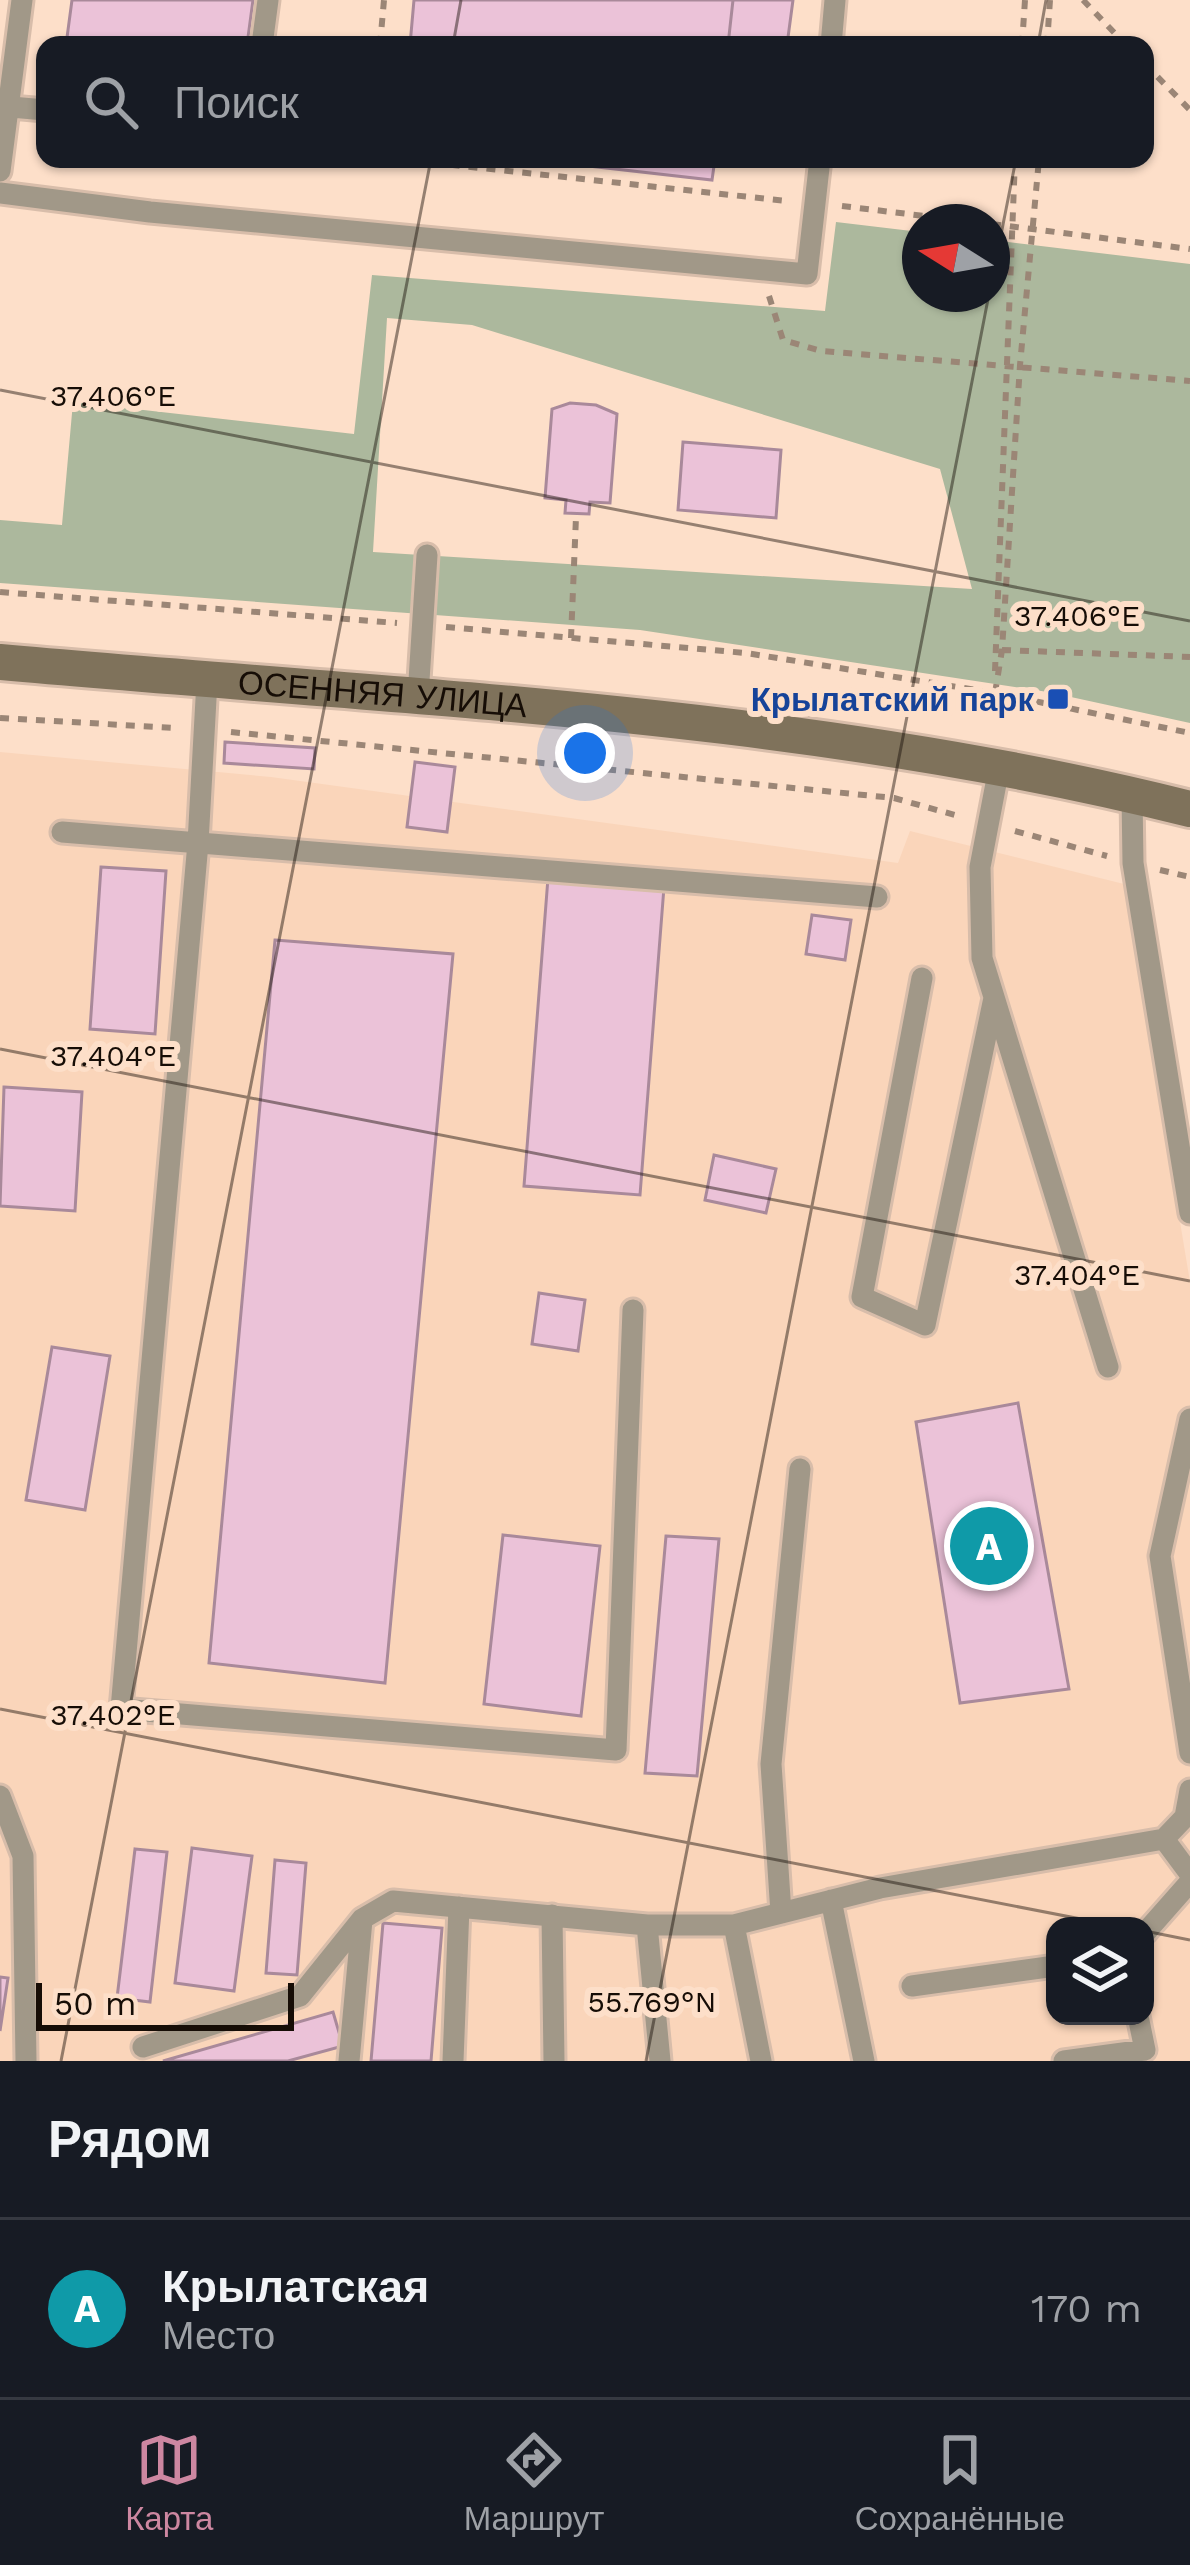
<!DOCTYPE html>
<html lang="ru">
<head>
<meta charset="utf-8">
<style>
  :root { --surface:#171b24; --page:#20242c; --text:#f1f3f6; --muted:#9ea1a6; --line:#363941; --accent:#cd87a1 }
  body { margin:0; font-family:"Work Sans",sans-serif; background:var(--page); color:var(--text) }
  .controls { position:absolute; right:36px; bottom:36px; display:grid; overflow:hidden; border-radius:24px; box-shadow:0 3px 9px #0004 }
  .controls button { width:108px; height:108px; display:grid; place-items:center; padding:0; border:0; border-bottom:3px solid var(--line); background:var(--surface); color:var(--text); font:60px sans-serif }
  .compass { position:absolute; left:902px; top:204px; width:108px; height:108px; border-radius:50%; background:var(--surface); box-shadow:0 3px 9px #0004; rotate:281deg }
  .scale { position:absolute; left:36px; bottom:30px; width:258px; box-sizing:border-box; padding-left:12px; border:6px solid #160d06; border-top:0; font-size:33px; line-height:42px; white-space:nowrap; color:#160d06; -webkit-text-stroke:9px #fddfc9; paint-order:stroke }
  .you { position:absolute; left:585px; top:753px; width:42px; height:42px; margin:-30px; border:9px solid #fff; border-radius:50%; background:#1a73e8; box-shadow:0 0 0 18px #1a73e833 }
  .badge { display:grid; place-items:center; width:78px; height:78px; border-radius:50%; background:var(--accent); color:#fff; font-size:39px; font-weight:700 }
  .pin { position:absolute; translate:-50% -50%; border:6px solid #fff; box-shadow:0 3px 12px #0006 }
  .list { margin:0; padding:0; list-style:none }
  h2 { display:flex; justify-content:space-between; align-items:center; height:156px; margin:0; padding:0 48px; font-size:51px }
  h2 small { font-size:39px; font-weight:400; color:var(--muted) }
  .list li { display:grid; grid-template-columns:78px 1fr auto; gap:36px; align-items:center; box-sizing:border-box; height:180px; padding:0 48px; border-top:3px solid var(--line) }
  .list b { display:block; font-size:45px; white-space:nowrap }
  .list p { margin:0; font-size:39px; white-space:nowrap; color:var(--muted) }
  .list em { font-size:39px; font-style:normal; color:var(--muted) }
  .icon { flex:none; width:66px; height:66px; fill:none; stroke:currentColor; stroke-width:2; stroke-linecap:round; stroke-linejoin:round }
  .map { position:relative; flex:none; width:1190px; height:2061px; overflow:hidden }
  .search { position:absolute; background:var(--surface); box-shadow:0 3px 9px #0004; left:36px; right:36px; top:36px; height:132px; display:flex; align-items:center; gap:30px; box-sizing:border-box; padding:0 42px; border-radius:24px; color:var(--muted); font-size:45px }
  .sheet { height:336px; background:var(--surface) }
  nav { display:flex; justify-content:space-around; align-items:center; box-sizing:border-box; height:168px; border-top:3px solid var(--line); background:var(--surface); font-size:33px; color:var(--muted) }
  nav a { display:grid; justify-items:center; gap:6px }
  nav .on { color:var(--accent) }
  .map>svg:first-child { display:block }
</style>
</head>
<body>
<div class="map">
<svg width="1190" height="2061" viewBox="0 0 1190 2061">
  <rect width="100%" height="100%" fill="#fddfc9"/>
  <path fill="#fad5ba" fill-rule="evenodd" d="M 0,752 L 271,777 L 898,863 L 910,831 L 1124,884 L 1190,1282 L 1190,2061 L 0,2061 ZM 1055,1926 L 1145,1926 L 1145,2016 L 1055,2016 Z"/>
  <path fill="#acb89d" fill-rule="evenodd" d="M 836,222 L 920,232 L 920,294 L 992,294 L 992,240 L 1190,264 L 1190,723 L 1048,692 L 640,630 L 0,583 L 0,520 L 62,525 L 73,402 L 354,434 L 372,275 L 825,311 ZM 387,318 L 472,325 L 940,469 L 972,589 L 373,552 Z"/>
  <path fill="#ebc2d8" stroke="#a9899a" stroke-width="3" d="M 72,0 L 253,0 L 247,45 L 66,45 Z
    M 414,0 L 733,0 L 728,45 L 410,45 Z
    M 733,0 L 793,0 L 787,45 L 728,45 Z
    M 527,159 L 715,159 L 712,180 Z
    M 570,403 L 596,405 L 617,414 L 610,503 L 590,502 L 589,514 L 565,513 L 566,500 L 545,498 L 552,409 Z
    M 683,442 L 781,450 L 776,518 L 678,510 Z
    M 225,742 L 315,748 L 314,769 L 224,763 Z
    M 415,762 L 455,767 L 447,832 L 407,827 Z
    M 101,867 L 166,871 L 155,1034 L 90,1029 Z
    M 548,878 L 664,887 L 640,1195 L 524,1186 Z
    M 812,915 L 851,920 L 845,960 L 806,954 Z
    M 275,940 L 453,954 L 385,1683 L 209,1663 Z
    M 4,1087 L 82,1092 L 75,1211 L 0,1206 Z
    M 714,1155 L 776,1169 L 766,1213 L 705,1200 Z
    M 539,1293 L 585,1300 L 578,1351 L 532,1344 Z
    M 52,1347 L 110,1356 L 85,1510 L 26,1500 Z
    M 1018,1403 L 1069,1689 L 960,1703 L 916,1422 Z
    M 503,1535 L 600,1546 L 581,1716 L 484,1704 Z
    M 666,1536 L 719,1539 L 697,1776 L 645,1773 Z
    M 192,1848 L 252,1856 L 234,1991 L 175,1983 Z
    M 135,1849 L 167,1852 L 150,2002 L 117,1998 Z
    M 275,1860 L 306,1863 L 297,1975 L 266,1973 Z
    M 383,1923 L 442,1928 L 431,2061 L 371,2061 Z
    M 0,1977 L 8,1978 L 0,2031 Z
    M 333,2012 L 343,2046 L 288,2061 L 163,2061 Z"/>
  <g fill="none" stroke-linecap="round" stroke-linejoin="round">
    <g stroke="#d8bdaa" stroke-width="27">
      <path id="lane" d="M 262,45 L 268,0
        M 831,45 L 835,0
        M 11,107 L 45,110
        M 0,171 L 22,0
        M 0,193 L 150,212 L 807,274 L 820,159
        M 207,681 L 198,843 L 121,1709 L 616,1750 L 633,1310
        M 418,696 L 427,555
        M 999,768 L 980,867 L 982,958 L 1108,1367
        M 1132,795 L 1133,863 L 1190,1213
        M 62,832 L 877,897
        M 922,978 L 862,1297 L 925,1325 L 994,998
        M 1190,1419 L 1160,1556 L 1190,1753
        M 0,1796 L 23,1856 L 26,2061
        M 1164,1839 L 1190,1874
        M 831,1900 L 864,2061
        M 781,1913 L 771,1764 L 800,1469
        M 552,1915 L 554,2061
        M 647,1925 L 660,2061
        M 734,1925 L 761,2061
        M 1145,1933 L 1190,1882
        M 912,1986 L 1055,1966
        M 143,2047 L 300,1996 L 362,1919 L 393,1901 L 647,1925 L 734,1925 L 880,1888 L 1164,1839 L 1185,1817 L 1190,1790
        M 349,2061 L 362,1920
        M 453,2061 L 459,1907
        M 1064,2061 L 1145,2050 L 1138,2016"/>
    </g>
    <g stroke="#d8bdaa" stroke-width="42">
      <g id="secondary">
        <path id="s1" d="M 0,662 C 398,698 800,711 1190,809"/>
      </g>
    </g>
    <path stroke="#9b8676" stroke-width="6" stroke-dasharray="9 9" stroke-linecap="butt" d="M 1083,0 L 1126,45
      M 380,45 L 384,0
      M 1022,45 L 1025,0
      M 1047,45 L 1050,0
      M 1145,64 L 1190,110
      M 397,159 L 787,201
      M 842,206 L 974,222
      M 992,224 L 1190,249
      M 769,296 L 783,340 L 821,351 L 1190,381
      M 0,592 L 397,623
      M 446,627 L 746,653 L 995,693 L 1190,733
      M 571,638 L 576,517
      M 1002,650 L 1190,657
      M 995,671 L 1015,159
      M 995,693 L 1002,650 L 1020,365 L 1039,159
      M 0,718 L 176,728
      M 231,732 L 894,798 L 962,817
      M 1015,831 L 1107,856
      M 1160,870 L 1190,877"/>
    <use href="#lane" stroke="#a19888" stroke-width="21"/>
    <use href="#secondary" stroke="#7f725b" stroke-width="36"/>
  </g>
  <path fill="none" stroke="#160d06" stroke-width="3" stroke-opacity="0.45" d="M 453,45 L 461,0M 1038,45 L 1046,0M 992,280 L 1016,159M 0,390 L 1190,621M 0,1049 L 1190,1281M 0,1709 L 1117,1926M 1145,1931 L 1190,1940M 61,2061 L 431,159M 646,2061 L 989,294"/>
  <rect fill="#1a4fb4" stroke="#fddfc9" stroke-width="4.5" x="1046" y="687" width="24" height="24" rx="6"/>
  <g text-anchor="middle" stroke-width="12" stroke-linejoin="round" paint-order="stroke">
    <g font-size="33" fill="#160d06" stroke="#fddfc9">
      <text dy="12" stroke="none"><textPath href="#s1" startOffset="384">ОСЕННЯЯ УЛИЦА</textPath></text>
    </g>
    <g font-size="33" font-weight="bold" fill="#164399" stroke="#fddfc9" text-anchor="end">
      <text x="1034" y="711">Крылатский парк</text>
    </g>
  </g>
  <g font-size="30" text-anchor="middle" fill="#160d06" stroke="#fddfc9" stroke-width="12" stroke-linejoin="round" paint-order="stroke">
    <text x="113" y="406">37.406°E</text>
    <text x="1077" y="626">37.406°E</text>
    <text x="113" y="1066">37.404°E</text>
    <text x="1077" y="1285">37.404°E</text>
    <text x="113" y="1725">37.402°E</text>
    <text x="652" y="2012">55.769°N</text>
  </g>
</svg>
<div class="controls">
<button><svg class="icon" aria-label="layers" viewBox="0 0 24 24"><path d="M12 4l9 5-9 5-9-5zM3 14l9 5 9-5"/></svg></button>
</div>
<svg class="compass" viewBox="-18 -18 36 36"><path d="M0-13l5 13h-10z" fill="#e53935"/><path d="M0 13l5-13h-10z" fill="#9ea1a6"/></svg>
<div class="scale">50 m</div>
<div class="you"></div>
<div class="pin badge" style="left:989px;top:1546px;background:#0f9aa8">A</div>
<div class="search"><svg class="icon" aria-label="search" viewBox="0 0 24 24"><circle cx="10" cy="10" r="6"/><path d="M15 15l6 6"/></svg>Поиск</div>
</div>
<section class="sheet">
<h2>Рядом<small></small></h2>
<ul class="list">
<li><span class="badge" style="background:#0f9aa8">A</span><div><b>Крылатская</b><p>Место</p></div><em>170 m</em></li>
</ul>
</section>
<nav>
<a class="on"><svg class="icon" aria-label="map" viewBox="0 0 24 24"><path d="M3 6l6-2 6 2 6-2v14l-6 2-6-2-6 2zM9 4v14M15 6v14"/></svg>Карта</a>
<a><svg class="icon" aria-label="directions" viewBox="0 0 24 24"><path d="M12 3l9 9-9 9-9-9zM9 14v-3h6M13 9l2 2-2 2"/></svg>Маршрут</a>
<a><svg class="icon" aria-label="saved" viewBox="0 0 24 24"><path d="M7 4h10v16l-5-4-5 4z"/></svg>Сохранённые</a>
</nav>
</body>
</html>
